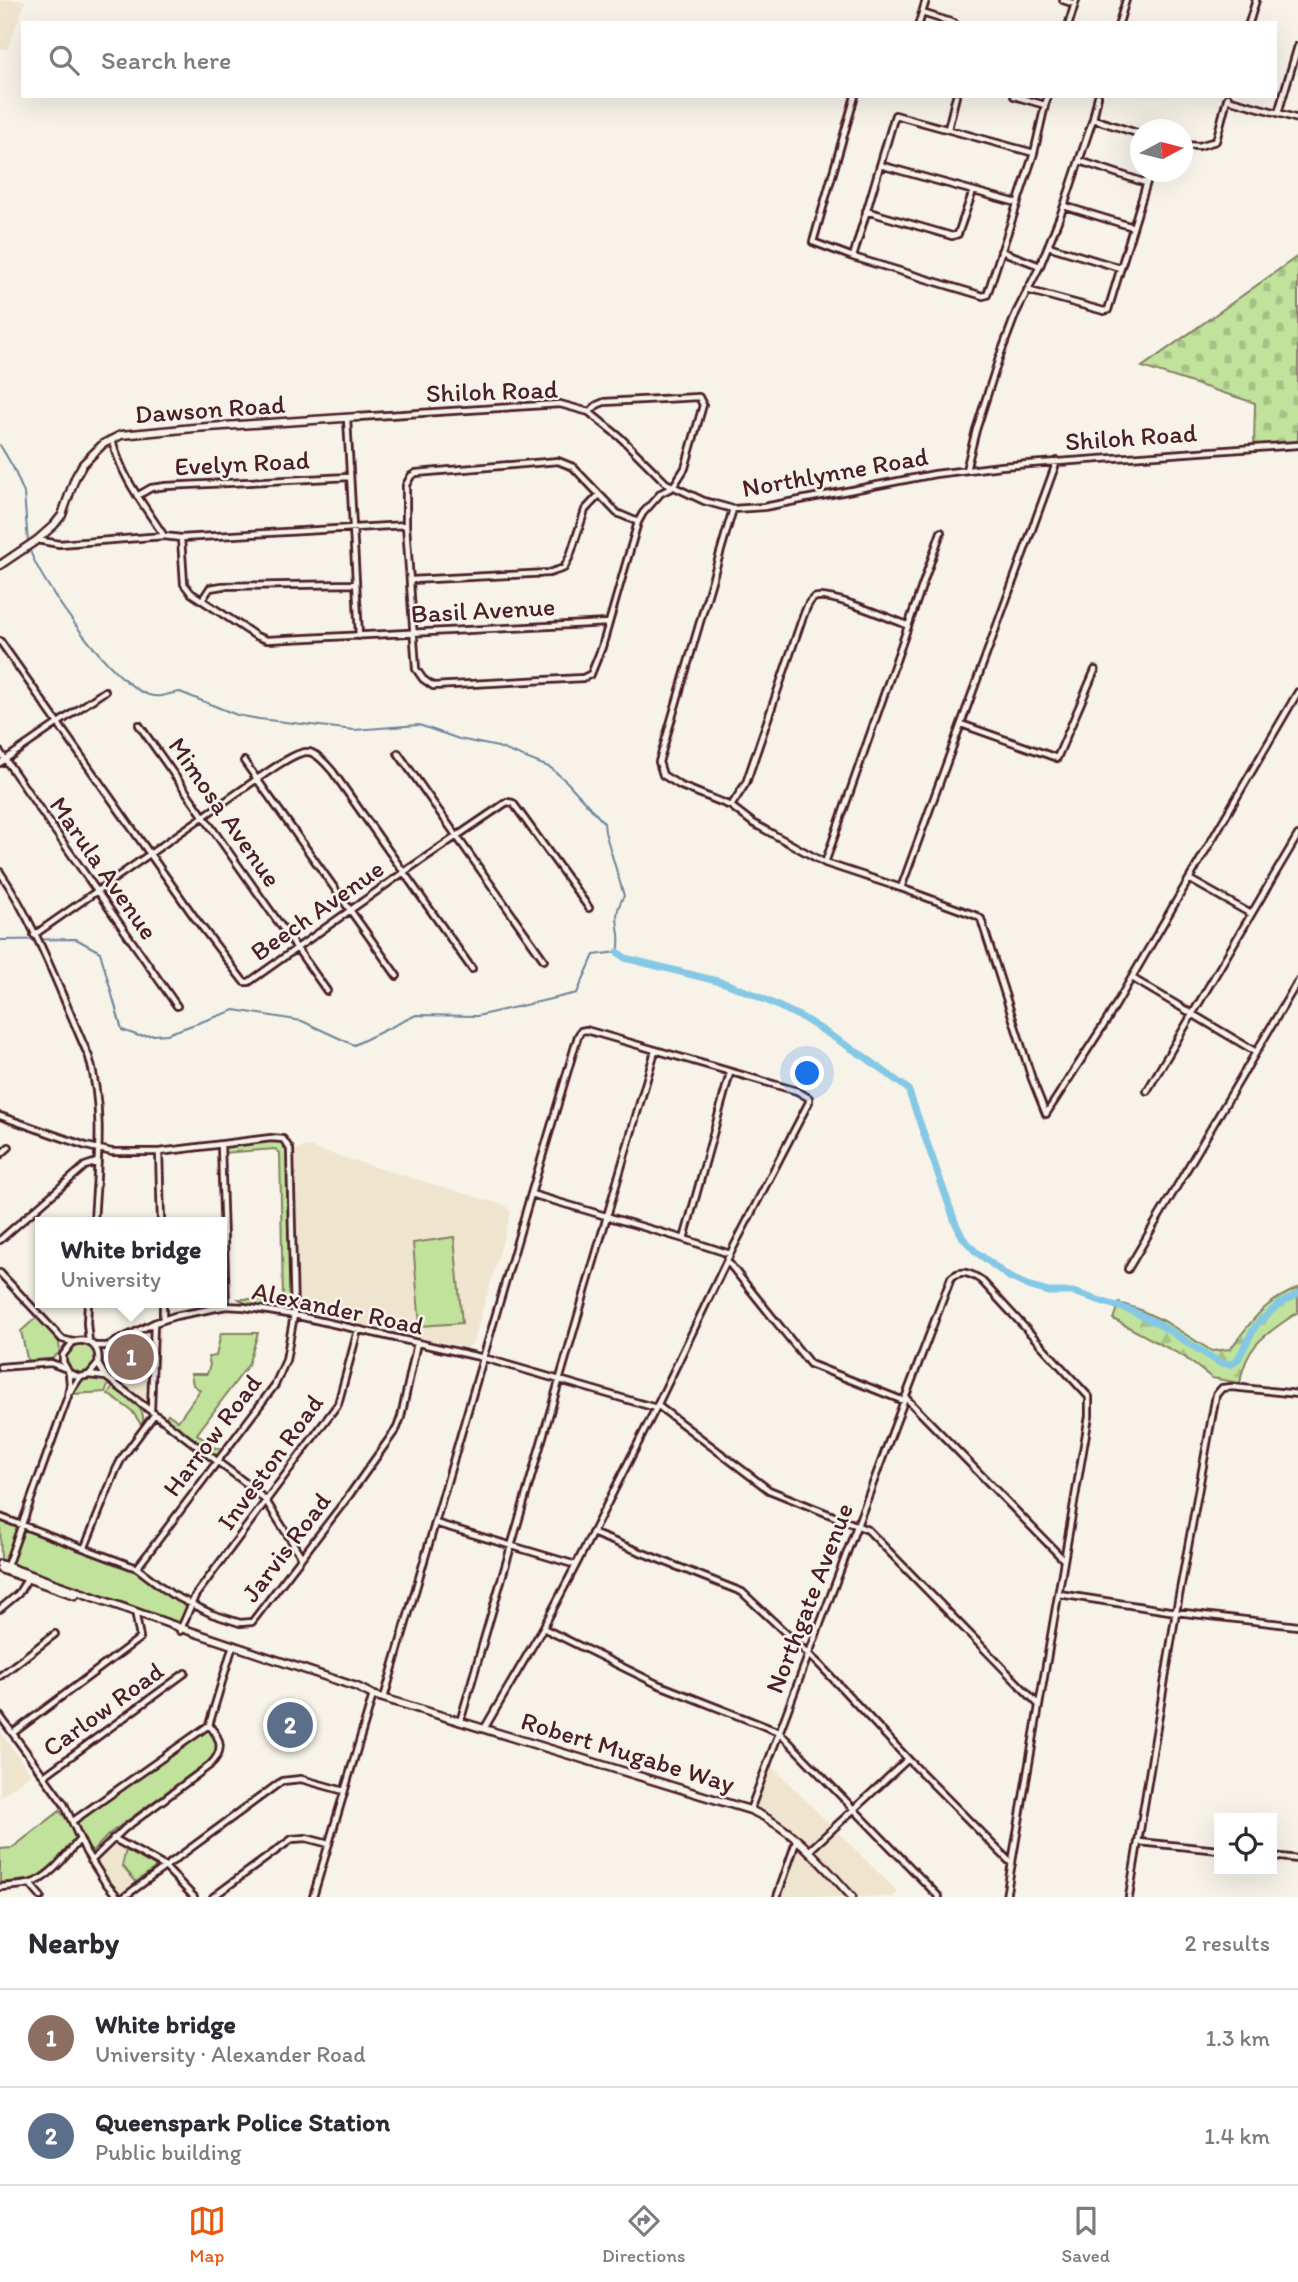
<!DOCTYPE html>
<html lang="en">
<head>
<meta charset="utf-8">
<style>
  :root { --surface:#fff; --page:#f7f7f7; --text:#2b2b33; --muted:#7c7c81; --line:#e1e1e2; --accent:#ea580c }
  body { margin:0; font-family:Itim,sans-serif; background:var(--page); color:var(--text) }
  .controls { position:absolute; right:21px; bottom:21px; display:grid; overflow:hidden; border-radius:0px; box-shadow:0 7px 28px #0002 }
  .controls button { width:63px; height:63px; display:grid; place-items:center; padding:0; border:0; border-bottom:2px solid var(--line); background:var(--surface); color:var(--text); font:35px sans-serif }
  .compass { position:absolute; left:1130px; top:119px; width:63px; height:63px; border-radius:50%; background:var(--surface); box-shadow:0 7px 28px #0002; rotate:83deg }
  .you { position:absolute; left:808px; top:1074px; width:24px; height:24px; margin:-18px; border:5px solid #fff; border-radius:50%; background:#1a73e8; box-shadow:0 0 0 10px #1a73e833 }
  .badge { display:grid; place-items:center; width:46px; height:46px; border-radius:50%; background:var(--accent); color:#fff; font-size:23px; font-weight:700 }
  .pin { position:absolute; translate:-50% -50%; border:4px solid #fff; box-shadow:0 2px 7px #0006 }
  .popup { position:absolute; left:35px; top:1217px; width:192px; height:91px; box-sizing:border-box; display:grid; place-content:center; border-radius:0px; background:var(--surface); filter:drop-shadow(0 2px 5px #0005); font-size:23px; white-space:nowrap; color:var(--muted) }
  .popup b { font-size:26px; color:var(--text) }
  .popup::after { content:''; position:absolute; left:50%; top:100%; margin-left:-14px; border:14px solid transparent; border-top-color:var(--surface) }
  .list { margin:0; padding:0; list-style:none }
  h2 { display:flex; justify-content:space-between; align-items:center; height:91px; margin:0; padding:0 28px; font-size:30px }
  h2 small { font-size:23px; font-weight:400; color:var(--muted) }
  .list li { display:grid; grid-template-columns:46px 1fr auto; gap:21px; align-items:center; box-sizing:border-box; height:98px; padding:0 28px; border-top:2px solid var(--line) }
  .list b { display:block; font-size:26px; white-space:nowrap }
  .list p { margin:0; font-size:23px; white-space:nowrap; color:var(--muted) }
  .list em { font-size:23px; font-style:normal; color:var(--muted) }
  .icon { flex:none; width:38px; height:38px; fill:none; stroke:currentColor; stroke-width:2; stroke-linecap:round; stroke-linejoin:round }
  .map { position:relative; flex:none; width:1298px; height:1897px; overflow:hidden }
  .search { position:absolute; background:var(--surface); box-shadow:0 7px 28px #0002; left:21px; right:21px; top:21px; height:77px; display:flex; align-items:center; gap:18px; box-sizing:border-box; padding:0 24px; border-radius:0px; color:var(--muted); font-size:26px }
  .sheet { height:287px; background:var(--surface) }
  nav { display:flex; justify-content:space-around; align-items:center; box-sizing:border-box; height:98px; border-top:2px solid var(--line); background:var(--surface); font-size:19px; color:var(--muted) }
  nav a { display:grid; justify-items:center; gap:4px }
  nav .on { color:var(--accent) }
  .map>svg:first-child { display:block }
</style>
</head>
<body>
<div class="map">
<svg width="1298" height="1897" viewBox="0 0 1298 1897">
  <defs>
    <pattern id="forest-firs" width="22" height="20" patternUnits="userSpaceOnUse" patternTransform="scale(1.75)"><rect width="22" height="20" fill="#c0e29b"/><path d="M5 1l3.5 6h-7zM16 11l3.5 6h-7z" fill="#a6c186"/></pattern>
    <pattern id="cemetery-stones" width="16" height="16" patternUnits="userSpaceOnUse" patternTransform="scale(1.75)"><rect width="16" height="16" fill="#c0e29b"/><path d="M2 7V4a2 2 0 0 1 4 0v3zM10 15v-3a2 2 0 0 1 4 0v3z" fill="#a6c186"/></pattern>
  </defs>
  <rect width="100%" height="100%" fill="#f7f3e8"/>
  <filter id="ink" filterUnits="userSpaceOnUse"><feTurbulence type="fractalNoise" baseFrequency=".0143" numOctaves="2"/><feDisplacementMap in="SourceGraphic" scale="14" xChannelSelector="R" yChannelSelector="G"/><feConvolveMatrix kernelMatrix="1 2 1 2 8 2 1 2 1" color-interpolation-filters="sRGB"/></filter>
  <g filter="url(#ink)">
    <path fill="#efe5cf" d="M 0,0 L 26,0 L 7,49 L 0,49 Z
      M 305,1146 L 506,1206 L 511,1213 L 473,1343 L 467,1348 L 297,1311 L 294,1152 Z
      M 162,1323 L 153,1412 L 106,1377 L 99,1364 L 100,1359 L 108,1347 Z
      M 0,1731 L 31,1774 L 0,1797 Z
      M 768,1763 L 898,1892 L 893,1897 L 778,1897 L 799,1839 L 752,1809 Z
      M 113,1839 L 160,1866 L 123,1897 L 119,1897 L 92,1861 Z"/>
    <path fill="#c0e29b" stroke="#858063" stroke-width="2" d="M 268,1140 L 283,1142 L 288,1154 L 290,1307 L 286,1311 L 248,1305 L 239,1299 L 255,1299 L 278,1304 L 283,1300 L 280,1153 L 275,1149 L 223,1153 L 223,1147 Z
      M 454,1237 L 462,1323 L 420,1326 L 413,1243 Z
      M 37,1317 C 47,1328 63,1337 59,1353 L 49,1361 L 28,1363 L 21,1331 Z
      M 221,1333 L 258,1333 L 248,1365 L 197,1434 L 215,1448 L 221,1448 L 223,1450 L 216,1457 L 164,1420 L 168,1414 L 178,1421 L 200,1390 L 193,1385 L 191,1374 L 207,1374 L 210,1365 L 208,1357 L 216,1356 Z
      M65 1358a16 16 0 1 1 32 0a16 16 0 1 1-32 0Z
      M 90,1377 L 103,1379 L 109,1384 L 105,1392 L 72,1394 L 82,1380 Z
      M 113,1387 C 126,1397 149,1407 142,1426 L 132,1411 L 108,1394 Z
      M 0,1520 L 17,1528 L 6,1559 L 1,1561 Z
      M 22,1529 L 137,1569 L 187,1606 L 180,1625 L 133,1606 L 12,1565 L 11,1560 Z
      M 208,1729 C 217,1741 219,1748 210,1760 L 109,1834 L 92,1852 L 82,1838 L 77,1822 Z
      M 60,1811 L 69,1823 L 75,1839 L 54,1864 L 34,1879 L 0,1883 L 0,1849 L 12,1848 Z
      M 126,1850 L 156,1867 L 136,1882 L 122,1865 Z"/>
    <path fill="url(#forest-firs)" stroke="#858063" stroke-width="2" d="M 1298,1288 L 1298,1312 C 1267,1334 1246,1343 1240,1383 L 1212,1378 L 1183,1356 L 1113,1319 L 1119,1303 L 1138,1309 L 1164,1321 L 1212,1351 L 1230,1349 C 1256,1317 1258,1306 1298,1288 Z"/>
    <path fill="url(#cemetery-stones)" stroke="#858063" stroke-width="2" d="M 1298,256 L 1298,442 L 1254,445 L 1255,403 L 1142,367 Z"/>
    <g fill="none" stroke-linecap="round" stroke-linejoin="round">
      <path stroke="#6d849b" stroke-width="2" d="M 0,445 L 13,467 L 24,493 L 28,543
        M 0,940 L 76,939 L 100,952 L 122,1030 L 139,1036 L 167,1034 L 235,1010 L 302,1021 L 354,1045 L 416,1015 L 477,1016 L 577,993 L 594,955 L 618,952 C 624,929 609,920 624,896 L 605,832 L 604,823 L 567,782 L 551,768 L 498,747 L 459,739 L 419,725 L 354,730 L 259,719 L 237,715 L 180,692 C 168,693 161,699 149,695 C 114,685 40,583 29,548"/>
      <path stroke="#84c8e5" stroke-width="7" d="M 618,952 L 625,958 L 725,983 L 753,994 L 803,1018 L 865,1057 L 908,1089 L 955,1222 L 963,1238 L 975,1251 L 1009,1277 L 1031,1287 L 1049,1292 L 1073,1292 L 1132,1311 L 1157,1323 L 1220,1363 L 1232,1364 L 1238,1359 L 1256,1325 L 1278,1305 L 1298,1294"/>
      <g stroke="#4a1f2b" stroke-width="10">
        <path id="street" d="M 1063,0 L 1075,4
          M 922,13 L 954,23
          M 919,23 L 926,0
          M 1069,23 L 1076,0
          M 1119,23 L 1126,0
          M 1249,23 L 1256,0
          M 1298,46 L 1278,113 L 1298,119
          M 855,96 L 813,242 L 853,257 L 983,296 L 987,295 L 1034,153 L 1045,105
          M 1014,96 L 1045,105 L 1048,96
          M 1228,97 L 1227,99 L 1278,113
          M 1093,119 L 1140,134
          M 948,129 L 956,96
          M 1182,145 L 1199,146 L 1216,141 L 1227,99
          M 1080,161 L 1146,183
          M 880,165 L 1017,203
          M 1064,206 L 1133,227
          M 866,211 L 952,236 L 958,234 L 973,191
          M 1048,246 L 1120,268
          M 1001,251 L 1040,266
          M 853,257 L 895,115 L 1034,153
          M 1027,290 L 1104,311 L 1108,310 L 1150,172
          M 589,412 L 621,438 L 666,483 L 704,501 L 733,509 L 764,507 L 935,474 L 1001,466 L 1298,445
          M 358,417 L 560,404 L 589,412 L 597,405 L 604,402 L 699,397 L 703,405 L 685,468 L 673,487 L 661,493 L 643,513 L 638,522 L 602,647 L 591,674 L 583,678 L 433,686 L 423,679 L 416,669 L 406,525 L 406,485 L 411,476 L 416,473 L 558,461 L 573,467 L 617,513 L 638,522
          M 347,418 L 359,636
          M 112,440 C 123,480 142,502 164,536 L 181,538 L 406,525
          M 966,470 L 976,430 L 999,358 L 1016,313 L 1040,266 L 1064,206 L 1093,119 L 1098,96
          M 137,496 L 151,488 L 166,486 L 350,477
          M 733,509 L 659,762 L 663,775 L 681,786 L 731,806 L 753,823 L 825,863 L 901,888 L 977,916 L 981,919 L 1032,1079 L 1046,1114 L 1107,1020 L 1298,692
          M 181,538 L 184,584 L 191,593 L 256,636 L 267,640 L 608,623
          M 37,540 L 59,544 L 164,536
          M 411,580 L 549,573 L 564,568 L 570,556 L 585,510 L 599,495
          M 202,600 L 210,588 L 222,586 L 355,584
          M 0,641 L 195,918 L 244,982 L 249,982 L 404,872 L 507,802 L 513,803 L 589,908
          M 961,724 L 1057,758 L 1095,670
          M 139,725 L 327,991
          M 0,752 L 177,1006
          M 398,753 L 544,960
          M 244,761 L 397,976
          M 0,763 L 105,691
          M 731,806 L 746,783 L 801,622 C 804,615 807,602 814,598 C 827,591 891,619 907,625
          M 825,863 L 941,532
          M 0,872 C 37,926 62,997 89,1057 C 105,1112 97,1166 94,1222
          M 1189,879 L 1251,914
          M 901,888 L 1057,461
          M 34,935 L 257,779 C 269,772 299,747 312,753 C 320,756 327,765 333,772 L 472,969
          M 1132,978 L 1256,1052
          M 1147,1091 L 1298,835
          M 0,1116 L 86,1146 L 112,1152 L 159,1152 L 271,1138 L 283,1139 L 290,1149 L 294,1315 L 286,1360 L 275,1385 L 137,1568
          M 221,1145 L 226,1306
          M 159,1152 L 161,1222
          M 0,1155 L 9,1147
          M 684,1239 L 730,1254
          M 0,1240 L 85,1166 L 97,1162
          M 728,1262 L 810,1364 L 904,1401 L 951,1278 C 961,1269 970,1273 981,1280 L 1089,1397 L 1089,1416 L 1006,1897
          M 1128,1269 L 1298,981
          M 0,1273 L 62,1339 L 73,1342
          M 88,1303 L 87,1323 L 89,1342
          M 163,1303 L 163,1319
          M 94,1346 L 107,1346 L 154,1323 L 175,1316 L 226,1306 L 244,1307 L 294,1315 L 484,1358 L 656,1408
          M 98,1364 L 106,1377 L 251,1487 L 266,1501 L 301,1556
          M 0,1367 L 51,1363 L 64,1368
          M 89,1375 L 98,1364 C 101,1347 89,1337 73,1342 L 63,1355 L 63,1362 L 69,1373 L 80,1377 L 89,1375 L 106,1377
          M 70,1392 L 80,1377
          M 905,1397 L 1063,1559
          M 657,1405 L 769,1490 L 868,1530 L 1039,1705
          M 151,1411 L 154,1323
          M 0,1517 L 137,1568 L 171,1594 L 212,1614 L 240,1623 L 252,1622 L 348,1497 L 397,1428 L 401,1417 L 417,1343
          M 435,1523 L 576,1565
          M 592,1533 L 742,1592 L 820,1665 L 908,1759 L 1012,1864
          M 85,1547 L 116,1470 L 122,1458 L 154,1415
          M 7,1566 L 68,1396 L 70,1384 L 69,1373
          M 1059,1594 L 1176,1612 L 1298,1626
          M 0,1609 L 18,1594 L 28,1578
          M 543,1628 L 657,1684 L 779,1732 L 939,1897
          M 180,1631 L 195,1596 L 338,1404 L 358,1330
          M 0,1676 L 55,1634
          M 384,1698 L 531,1194 L 684,1239 L 730,1073
          M 0,1716 L 64,1804 L 86,1852 L 105,1882 L 118,1897
          M 460,1722 L 655,1051
          M 209,1725 L 233,1645
          M 484,1729 L 543,1628 L 576,1565 L 656,1408 L 730,1254 L 809,1102 L 809,1098 L 797,1091 L 586,1030 L 581,1031 L 578,1036 L 531,1194
          M 13,1733 L 140,1638 L 136,1616
          M 44,1776 L 185,1673
          M 750,1810 L 904,1401
          M 73,1821 L 209,1725 C 221,1739 225,1750 210,1765 L 124,1829 L 91,1861
          M 113,1838 L 164,1866 L 194,1897
          M 1139,1842 L 1219,1850
          M 810,1850 L 908,1759
          M 1272,1856 L 1298,1859
          M 30,1884 L 41,1897
          M 0,1887 C 9,1886 19,1886 29,1884 C 50,1879 66,1855 80,1839
          M 124,1897 L 282,1781 L 301,1779 L 344,1791
          M 213,1897 L 292,1839 L 306,1838 L 329,1844
          M 313,1897 L 373,1695
          M 777,1897 L 797,1839
          M 1129,1897 L 1176,1612 L 1216,1395 L 1222,1388 L 1232,1387 L 1298,1394"/>
      </g>
      <g stroke="#4a1f2b" stroke-width="11">
        <path id="secondary" d="M 0,565 L 37,540 L 54,525 L 62,515 L 75,478 L 83,464 L 103,444 L 121,435 L 194,428 L 358,417
          M 0,1564 L 181,1628 L 357,1687 L 373,1695 L 750,1810 C 793,1828 821,1863 852,1897
          M 0,1569 L 75,1595"/>
      </g>
      <use href="#street" stroke="#f7f3e8" stroke-width="4.5"/>
      <use href="#secondary" stroke="#f7f3e8" stroke-width="6"/>
    </g>
  </g>
  <g text-anchor="middle" stroke-width="5" stroke-linejoin="round" paint-order="stroke">
    <g font-size="26" fill="#4a1f2b" stroke="#f7f3e8">
      <text transform="translate(492 391) rotate(-2)" y="9">Shiloh Road</text>
      <text transform="translate(210 409) rotate(-4)" y="9">Dawson Road</text>
      <text transform="translate(1131 437) rotate(-4)" y="9">Shiloh Road</text>
      <text transform="translate(242 463) rotate(-3)" y="9">Evelyn Road</text>
      <text transform="translate(835 472) rotate(-10)" y="9">Northlynne Road</text>
      <text transform="translate(483 610) rotate(-3)" y="9">Basil Avenue</text>
      <text transform="translate(225 812) rotate(55)" y="9">Mimosa Avenue</text>
      <text transform="translate(104 868) rotate(55)" y="9">Marula Avenue</text>
      <text transform="translate(317 910) rotate(-35)" y="9">Beech Avenue</text>
      <text transform="translate(338 1308) rotate(12)" y="9">Alexander Road</text>
      <text transform="translate(212 1435) rotate(-53)" y="9">Harrow Road</text>
      <text transform="translate(270 1462) rotate(-54)" y="9">Investon Road</text>
      <text transform="translate(286 1547) rotate(-53)" y="9">Jarvis Road</text>
      <text transform="translate(809 1598) rotate(-69)" y="9">Northgate Avenue</text>
      <text transform="translate(103 1709) rotate(-36)" y="9">Carlow Road</text>
      <text transform="translate(628 1752) rotate(17)" y="9">Robert Mugabe Way</text>
    </g>
  </g>
</svg>
<div class="controls">
<button><svg class="icon" aria-label="locate" viewBox="0 0 24 24"><circle cx="12" cy="12" r="6"/><path d="M12 2v4M12 18v4M2 12h4M18 12h4"/></svg></button>
</div>
<svg class="compass" viewBox="-18 -18 36 36"><path d="M0-13l5 13h-10z" fill="#e53935"/><path d="M0 13l5-13h-10z" fill="#7c7c81"/></svg>
<div class="you"></div>
<div class="pin badge" style="left:131px;top:1357px;background:#8d6e63">1</div>
<div class="popup"><b>White bridge</b>University</div>
<div class="pin badge" style="left:290px;top:1725px;background:#5c6f8a">2</div>
<div class="search"><svg class="icon" aria-label="search" viewBox="0 0 24 24"><circle cx="10" cy="10" r="6"/><path d="M15 15l6 6"/></svg>Search here</div>
</div>
<section class="sheet">
<h2>Nearby<small>2 results</small></h2>
<ul class="list">
<li><span class="badge" style="background:#8d6e63">1</span><div><b>White bridge</b><p>University · Alexander Road</p></div><em>1.3 km</em></li>
<li><span class="badge" style="background:#5c6f8a">2</span><div><b>Queenspark Police Station</b><p>Public building</p></div><em>1.4 km</em></li>
</ul>
</section>
<nav>
<a class="on"><svg class="icon" aria-label="map" viewBox="0 0 24 24"><path d="M3 6l6-2 6 2 6-2v14l-6 2-6-2-6 2zM9 4v14M15 6v14"/></svg>Map</a>
<a><svg class="icon" aria-label="directions" viewBox="0 0 24 24"><path d="M12 3l9 9-9 9-9-9zM9 14v-3h6M13 9l2 2-2 2"/></svg>Directions</a>
<a><svg class="icon" aria-label="saved" viewBox="0 0 24 24"><path d="M7 4h10v16l-5-4-5 4z"/></svg>Saved</a>
</nav>
</body>
</html>
